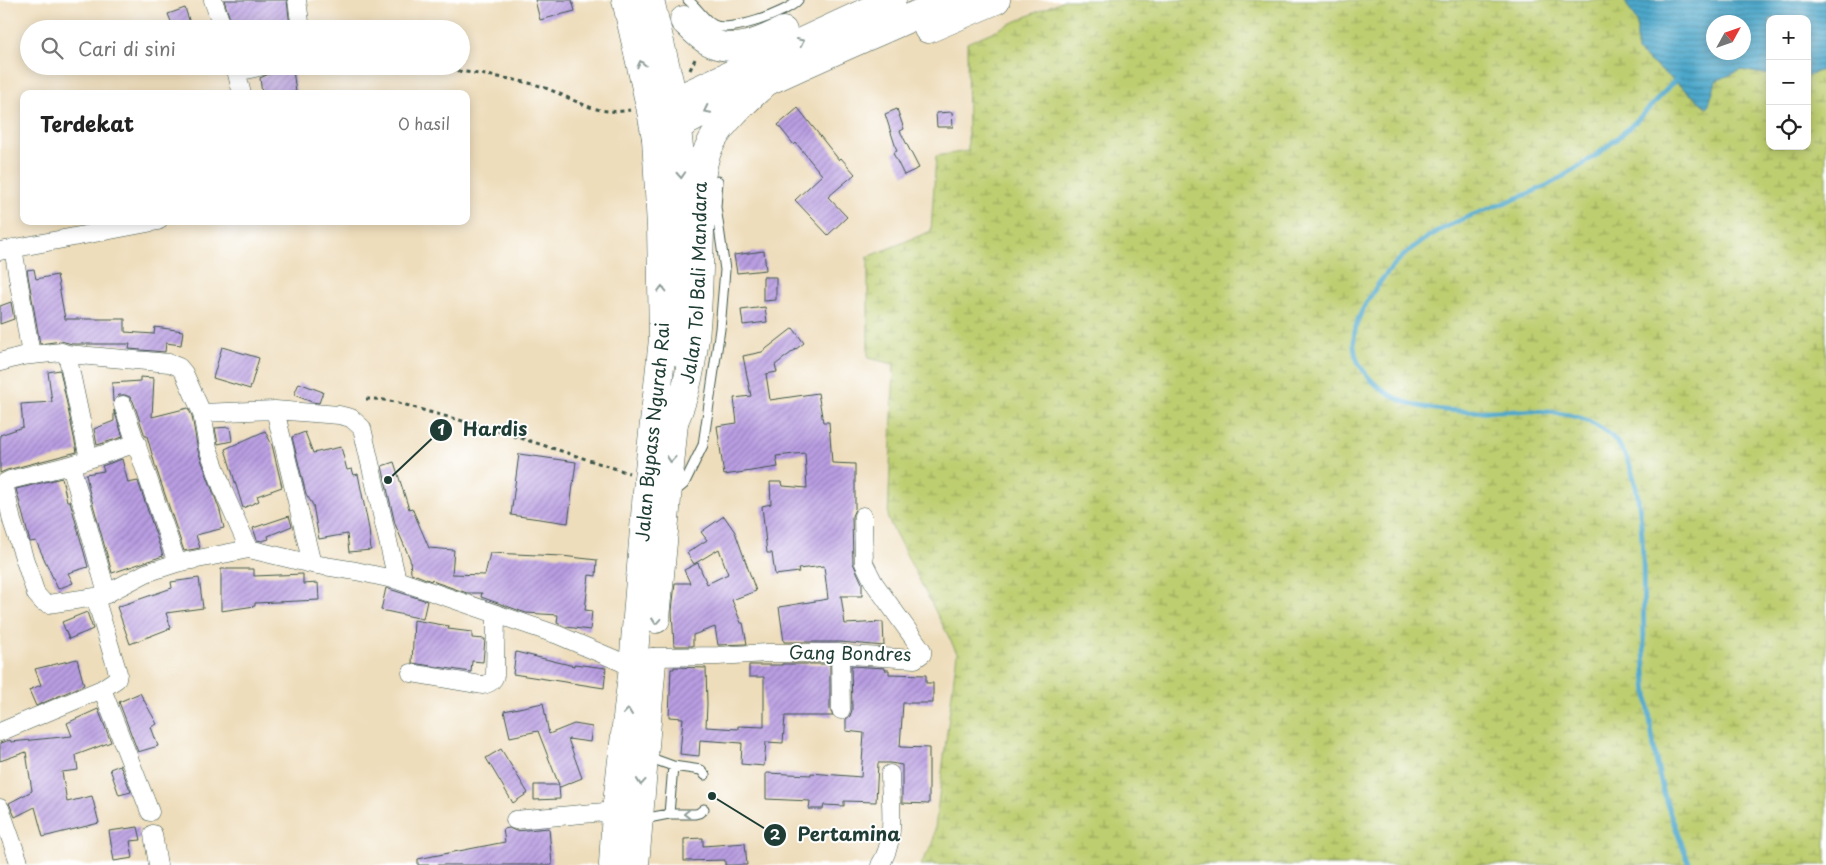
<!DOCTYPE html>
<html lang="id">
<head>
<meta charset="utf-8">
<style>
  :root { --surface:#fff; --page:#f6f6f6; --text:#222; --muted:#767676; --line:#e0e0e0 }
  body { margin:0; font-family:"Playpen Sans",sans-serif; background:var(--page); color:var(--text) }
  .controls { position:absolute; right:15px; top:15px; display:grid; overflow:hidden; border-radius:10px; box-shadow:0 2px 12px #0003 }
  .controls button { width:45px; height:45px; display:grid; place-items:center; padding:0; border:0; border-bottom:1px solid var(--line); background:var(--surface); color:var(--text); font:25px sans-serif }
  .compass { position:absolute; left:1706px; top:15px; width:45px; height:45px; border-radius:50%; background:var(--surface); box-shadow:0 2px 12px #0003; rotate:50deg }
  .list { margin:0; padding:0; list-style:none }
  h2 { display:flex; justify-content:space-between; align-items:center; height:65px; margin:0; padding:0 20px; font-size:21px }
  h2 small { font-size:16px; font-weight:400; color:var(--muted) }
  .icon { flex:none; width:28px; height:28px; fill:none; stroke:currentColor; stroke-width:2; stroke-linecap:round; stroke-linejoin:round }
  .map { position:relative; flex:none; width:1826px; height:865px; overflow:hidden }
  .search { position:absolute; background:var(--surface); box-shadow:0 2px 12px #0003; left:20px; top:20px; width:450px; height:55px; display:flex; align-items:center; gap:12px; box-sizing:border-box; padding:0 18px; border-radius:28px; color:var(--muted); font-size:19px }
  .panel { position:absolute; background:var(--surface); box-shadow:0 2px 12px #0003; left:20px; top:90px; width:450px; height:135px; border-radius:10px }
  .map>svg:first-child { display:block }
</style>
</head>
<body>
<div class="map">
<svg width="1826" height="865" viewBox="0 0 1826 865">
  <defs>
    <pattern id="wetland-marsh" width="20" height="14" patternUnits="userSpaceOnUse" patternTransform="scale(1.25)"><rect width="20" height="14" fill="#bdce70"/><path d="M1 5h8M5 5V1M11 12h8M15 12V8" fill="none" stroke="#99a85d"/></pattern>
    <pattern id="water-rules" width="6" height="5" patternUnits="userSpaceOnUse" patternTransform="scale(1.25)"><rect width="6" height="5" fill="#4da7ca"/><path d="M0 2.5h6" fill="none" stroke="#3f89a5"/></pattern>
    <pattern id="building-hatch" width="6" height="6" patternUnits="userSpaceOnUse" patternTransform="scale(1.25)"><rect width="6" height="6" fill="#b99de2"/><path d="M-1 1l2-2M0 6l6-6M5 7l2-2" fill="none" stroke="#9681b8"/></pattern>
  </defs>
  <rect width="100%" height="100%" fill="#fff"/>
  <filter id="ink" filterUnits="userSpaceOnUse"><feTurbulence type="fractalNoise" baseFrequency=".02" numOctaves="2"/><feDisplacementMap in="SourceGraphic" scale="10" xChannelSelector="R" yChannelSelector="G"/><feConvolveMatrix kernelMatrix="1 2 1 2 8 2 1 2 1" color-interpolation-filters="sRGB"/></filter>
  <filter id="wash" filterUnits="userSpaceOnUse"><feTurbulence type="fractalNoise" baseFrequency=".0096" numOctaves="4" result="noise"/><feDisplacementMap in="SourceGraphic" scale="20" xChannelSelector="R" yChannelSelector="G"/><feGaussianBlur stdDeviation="1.12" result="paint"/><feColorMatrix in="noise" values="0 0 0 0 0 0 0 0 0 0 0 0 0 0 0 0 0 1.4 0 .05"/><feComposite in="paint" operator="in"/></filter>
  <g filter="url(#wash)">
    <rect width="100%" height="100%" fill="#edb"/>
    <path fill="url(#wetland-marsh)" stroke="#6e8652" d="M 1064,0 L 1624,0 L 1637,22 L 1637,51 L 1707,108 L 1716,81 L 1741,70 L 1770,75 L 1770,146 L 1807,146 L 1807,76 L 1826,68 L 1826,865 L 920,865 L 933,844 L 957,653 L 888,519 L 894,364 L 868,358 L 868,257 L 931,231 L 936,156 L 968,151 L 967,43 Z"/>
    <path fill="url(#water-rules)" stroke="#36727f" fill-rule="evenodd" d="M 1624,0 L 1826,0 L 1826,68 L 1807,76 L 1807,19 L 1770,19 L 1770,75 L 1741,70 L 1716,81 L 1708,108 L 1637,51 L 1637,22 ZM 1714,22 L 1744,22 L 1744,52 L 1714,52 Z"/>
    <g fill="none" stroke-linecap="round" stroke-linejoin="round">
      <path stroke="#4da7ca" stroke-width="5" d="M 1677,78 C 1650,109 1617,142 1582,165 C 1570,172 1558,180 1546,186 C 1506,205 1460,215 1422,241 C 1397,258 1376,284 1362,311 C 1353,328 1350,351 1361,367 C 1419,458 1578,364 1625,455 C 1636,476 1639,501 1641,524 C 1646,576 1641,630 1646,683 C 1650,723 1655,766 1667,804 C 1674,825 1682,845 1690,865"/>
    </g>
    <g id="blocks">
      <path fill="url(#building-hatch)" d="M 224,0 L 287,0 L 290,26 L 279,29 L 233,29 Z
        M 535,0 L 572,0 L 575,11 L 540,20 Z
        M 185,8 L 192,29 L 174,29 L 168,14 Z
        M 293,70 L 296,92 L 262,94 L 260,78 L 271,73 Z
        M 798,108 L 839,160 L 841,158 L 855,174 L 828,197 L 847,217 L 828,235 L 795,200 L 822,175 L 796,143 L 794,145 L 778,125 Z
        M 897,109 L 904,129 L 900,131 L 919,168 L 904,175 L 893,153 L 897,151 L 885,114 Z
        M 952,112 L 953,127 L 937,127 L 936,113 Z
        M 764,251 L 766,270 L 737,273 L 734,255 Z
        M 34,269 L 36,279 L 57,275 L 65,319 L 125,319 L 125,332 L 154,334 L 155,327 L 183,331 L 181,345 L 166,343 L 165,352 L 129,349 L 130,344 L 72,344 L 61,341 L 40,344 L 27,270 Z
        M 763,277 L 776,277 L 776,300 L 763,301 Z
        M 11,302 L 14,319 L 0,324 L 0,306 Z
        M 765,307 L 767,322 L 743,325 L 741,310 Z
        M 793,328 L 804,343 L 775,365 L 777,372 L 766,374 L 770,400 L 818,393 L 823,422 L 829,422 L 832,463 L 855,464 L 855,509 L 852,516 L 853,563 L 862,583 L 862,596 L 841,596 L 845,624 L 883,622 L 884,646 L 840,642 L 784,642 L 779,607 L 828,599 L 824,566 L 798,569 L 799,572 L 775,575 L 772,553 L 767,553 L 762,506 L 771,504 L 770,482 L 782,482 L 783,486 L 807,488 L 805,453 L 776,456 L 778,467 L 724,475 L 717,426 L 737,423 L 734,398 L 751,396 L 743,356 L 762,352 Z
        M 222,347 L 259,358 L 250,389 L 213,378 Z
        M 60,370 L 77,452 L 7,470 L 0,473 L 0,435 L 23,427 L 21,404 L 52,402 L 48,372 Z
        M 140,377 L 154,378 L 152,417 L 188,408 L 192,416 L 198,451 L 220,511 L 224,528 L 196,535 L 200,548 L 184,551 L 155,465 L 147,436 L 145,436 L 133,401 L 130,397 L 125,395 L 119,395 L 113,402 L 112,383 L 140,381 Z
        M 299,383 L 323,392 L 319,403 L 312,402 L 294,395 Z
        M 114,410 L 123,437 L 97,445 L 94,429 L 114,421 Z
        M 230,427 L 232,441 L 218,444 L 215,428 Z
        M 265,431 L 272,445 L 282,487 L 257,496 L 259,501 L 243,508 L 225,449 Z
        M 305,432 L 313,453 L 341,447 L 347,470 L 352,469 L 354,475 L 358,474 L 369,529 L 371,550 L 349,552 L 347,534 L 319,539 L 313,505 L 306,494 L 292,437 Z
        M 519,454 L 576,462 L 568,523 L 511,515 Z
        M 122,459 L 128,483 L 138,481 L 163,556 L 112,573 L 89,490 L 86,474 L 104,471 L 102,466 Z
        M 394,462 L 409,509 L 412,508 L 429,548 L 454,550 L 452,574 L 485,575 L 490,553 L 562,556 L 597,560 L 596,576 L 589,575 L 585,610 L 592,611 L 590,630 L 566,627 L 557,623 L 558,615 L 526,613 L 481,597 L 482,593 L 467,593 L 435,582 L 432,579 L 431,581 L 411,573 L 410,559 L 395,524 L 382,466 Z
        M 62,478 L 67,501 L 70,501 L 88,567 L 68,573 L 73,583 L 58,589 L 36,541 L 30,542 L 16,489 Z
        M 289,516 L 292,526 L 268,536 L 269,539 L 262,541 L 257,540 L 253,528 Z
        M 724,516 L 735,532 L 756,591 L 732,600 L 741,623 L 743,623 L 747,644 L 718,645 L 715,627 L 693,635 L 693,646 L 674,646 L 672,611 L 675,583 L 690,583 L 684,570 L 698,563 L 707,584 L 728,574 L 719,549 L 694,564 L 687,553 L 707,540 L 701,532 Z
        M 221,569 L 254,569 L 254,576 L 303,574 L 303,584 L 318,583 L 319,600 L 255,603 L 255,606 L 221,611 Z
        M 199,578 L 203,608 L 166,613 L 171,628 L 130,644 L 117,607 L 172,588 L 171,582 Z
        M 386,588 L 427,601 L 423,619 L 381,610 Z
        M 87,612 L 93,629 L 69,639 L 62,622 Z
        M 414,620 L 449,626 L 448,629 L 472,632 L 472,638 L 485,639 L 483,662 L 472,661 L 471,672 L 412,663 Z
        M 516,652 L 574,666 L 574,664 L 606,668 L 604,688 L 513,674 Z
        M 77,659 L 84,685 L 36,706 L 29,690 L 41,685 L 35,669 Z
        M 782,664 L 830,664 L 830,710 L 833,716 L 785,716 L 783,743 L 766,742 L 764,766 L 741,764 L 742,743 L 700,740 L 699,756 L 680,754 L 683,718 L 669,717 L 671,669 L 674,669 L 674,667 L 706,668 L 707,704 L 706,727 L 738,729 L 738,726 L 764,727 L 764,677 L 749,677 L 749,665 L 782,665 Z
        M 851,666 L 885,668 L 885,670 L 889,670 L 889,674 L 926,675 L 926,683 L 933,683 L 933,703 L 903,703 L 900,747 L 929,748 L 929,804 L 902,803 L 902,765 L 890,763 L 878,763 L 876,802 L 844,801 L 844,806 L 824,805 L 823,809 L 809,809 L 810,801 L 766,799 L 766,773 L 811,775 L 811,773 L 861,777 L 864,733 L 846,731 L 846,719 L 850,716 L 852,710 Z
        M 140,693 L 157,724 L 151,727 L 158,746 L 138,752 L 119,702 Z
        M 543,703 L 549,734 L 574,724 L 592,727 L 590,742 L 568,739 L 582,778 L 560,787 L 559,786 L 560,799 L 534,800 L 534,785 L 559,785 L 538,731 L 510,737 L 504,711 Z
        M 98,709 L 111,742 L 76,755 L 78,770 L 62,772 L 67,802 L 92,796 L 99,823 L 43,837 L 35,807 L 15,817 L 9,803 L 32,791 L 26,752 L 0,761 L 0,743 L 10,740 L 11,742 L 72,736 L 67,723 Z
        M 501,749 L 528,793 L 513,803 L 486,758 Z
        M 120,765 L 131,792 L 119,795 L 110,769 Z
        M 138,827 L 141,840 L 130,841 L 133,858 L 114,861 L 109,831 Z
        M 509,828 L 516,831 L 549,828 L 552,865 L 418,865 L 418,859 L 505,842 L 503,829 Z
        M 703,838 L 703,846 L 745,843 L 747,865 L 725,865 L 725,860 L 684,861 L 684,839 Z"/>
    </g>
  </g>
  <g filter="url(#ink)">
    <use href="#blocks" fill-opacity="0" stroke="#3e5548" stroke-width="1"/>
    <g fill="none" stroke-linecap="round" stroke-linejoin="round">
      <g stroke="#3e5548" stroke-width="11">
        <path id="service" d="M 688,0 C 697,7 704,20 714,25 C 728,33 788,13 798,0
          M 673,493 L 684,484 L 703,445 L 720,329 L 725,270 L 716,207 L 718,181
          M 648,757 L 673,766 L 701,770 L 705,775
          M 669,814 L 673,766
          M 643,819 L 669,814 L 695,814 L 699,813 L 704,809"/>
      </g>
      <g stroke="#3e5548" stroke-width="19">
        <path id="minor" d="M 213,0 L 223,29
          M 297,0 L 301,29
          M 235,66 L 242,94
          M 237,72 L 263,66
          M 13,248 L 31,355
          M 0,251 L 158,221
          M 67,354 L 89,459
          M 0,362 L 22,356 L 62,352 L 67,354 L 169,363 L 179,367 L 184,373 L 202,413 L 208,448 L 225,495 L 249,549
          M 123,405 L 177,563
          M 275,410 L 312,564
          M 202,413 L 275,410 L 339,415 L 351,418 L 362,428 L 397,580
          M 137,443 L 71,465 L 10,480 L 4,483 L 12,521 L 36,594 L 43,602 L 48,604 L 102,596 L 146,573 L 177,563 L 249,549 L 312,564 L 356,571 L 397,580 L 558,635 L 633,667
          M 71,465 L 107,594
          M 840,653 L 841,710
          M 653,657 L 718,656 L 767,653 L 840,653 L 850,655 L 915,659 L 922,654 L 922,650 L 874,583 L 864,563 L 863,516
          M 411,673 L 482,685 C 489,684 493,682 495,675 L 496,614
          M 102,689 L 150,812
          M 0,732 L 102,689 L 117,679 L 118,673 L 95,597
          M 0,808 L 20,865
          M 515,820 L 616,811
          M 153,834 L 158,865
          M 880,865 C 897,840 890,804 890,774"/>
      </g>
      <g stroke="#3e5548" stroke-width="29">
        <g id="trunk">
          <path d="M 650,0 L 674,102 L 680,156 L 683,221 L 681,331 L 679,353"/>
          <path d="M 656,619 L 674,422 L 673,398"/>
          <path id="s1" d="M 613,865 L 616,811 L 633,667 L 648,479 L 663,339 L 661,227 L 656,138 L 650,106 L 626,0"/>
          <path d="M 635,865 L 652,662"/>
        </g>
      </g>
      <g stroke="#3e5548" stroke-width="29">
        <g id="motorway">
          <path d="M 684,20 C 691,27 699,36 708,41 C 733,55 760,42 783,31"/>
          <path d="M 928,29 L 996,0"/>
          <path d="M 652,111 L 892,0"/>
          <path d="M 656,138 C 750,85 851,45 949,0"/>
          <path id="s2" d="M 674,422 C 700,362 698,294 700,230 C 701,201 697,167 712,141 C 725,118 748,99 766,82"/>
        </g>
      </g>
      <path stroke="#3e5548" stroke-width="3" stroke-dasharray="4 4" stroke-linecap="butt" d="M 426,66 C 460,72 495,75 529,83 C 566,91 590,118 630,110
        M 690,70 L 696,57
        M 366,399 C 389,398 411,407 433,413 C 499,430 564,452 629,473"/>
      <use href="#service" stroke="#fff" stroke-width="9"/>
      <use href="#minor" stroke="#fff" stroke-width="18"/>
      <use href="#trunk" stroke="#fff" stroke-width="28"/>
      <use href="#motorway" stroke="#fff" stroke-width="28"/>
    </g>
    <defs><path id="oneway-chevron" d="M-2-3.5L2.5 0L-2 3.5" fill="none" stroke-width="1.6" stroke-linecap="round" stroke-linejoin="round" transform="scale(1.25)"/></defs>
    <g stroke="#8f9e9a">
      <use href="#oneway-chevron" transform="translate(801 42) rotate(-25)"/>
      <use href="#oneway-chevron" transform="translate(641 64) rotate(-103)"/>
      <use href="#oneway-chevron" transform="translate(707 110) rotate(154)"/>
      <use href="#oneway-chevron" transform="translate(681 175) rotate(87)"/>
      <use href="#oneway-chevron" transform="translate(662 289) rotate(-91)"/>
      <use href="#oneway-chevron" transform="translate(671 459) rotate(95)"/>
      <use href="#oneway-chevron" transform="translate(656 621) rotate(95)"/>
      <use href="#oneway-chevron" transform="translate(628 712) rotate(-83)"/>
      <use href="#oneway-chevron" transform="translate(641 782) rotate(95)"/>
      <use href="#oneway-chevron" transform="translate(687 814) rotate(179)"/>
    </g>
  </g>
  <g text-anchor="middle" stroke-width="4" stroke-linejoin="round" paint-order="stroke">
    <g font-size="18" fill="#1f3d34" stroke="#fff">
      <text dy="6" stroke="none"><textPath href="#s2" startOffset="142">Jalan Tol Bali Mandara</textPath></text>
      <text dy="6" stroke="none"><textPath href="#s1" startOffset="435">Jalan Bypass Ngurah Rai</textPath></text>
      <text transform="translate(850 654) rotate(1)" y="6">Gang Bondres</text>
    </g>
  </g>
  <path fill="none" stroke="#1f3d34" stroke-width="2" d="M388 480L441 430M712 796L775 835"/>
  <g fill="#1f3d34" stroke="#fff" stroke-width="2">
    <circle cx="388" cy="480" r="5"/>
    <circle cx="712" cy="796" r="5"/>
    <circle cx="441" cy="430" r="12"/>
    <circle cx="775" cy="835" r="12"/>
  </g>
  <g font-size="15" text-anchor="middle" font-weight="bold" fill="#fff">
    <text x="441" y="435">1</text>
    <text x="775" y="840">2</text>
  </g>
  <g font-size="19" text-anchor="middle" font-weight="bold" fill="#1f3d34" stroke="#fff" stroke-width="4" stroke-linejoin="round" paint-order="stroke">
    <text x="495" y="436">Hardis</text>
    <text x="849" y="841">Pertamina</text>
  </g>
</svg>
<div class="controls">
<button>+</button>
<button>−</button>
<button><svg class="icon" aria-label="locate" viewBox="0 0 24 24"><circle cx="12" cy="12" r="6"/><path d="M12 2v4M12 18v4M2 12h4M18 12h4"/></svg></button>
</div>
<svg class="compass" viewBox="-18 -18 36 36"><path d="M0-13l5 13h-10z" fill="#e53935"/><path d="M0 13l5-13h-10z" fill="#767676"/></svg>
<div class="search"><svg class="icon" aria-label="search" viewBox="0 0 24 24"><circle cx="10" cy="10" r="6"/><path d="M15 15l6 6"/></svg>Cari di sini</div>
<section class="panel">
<h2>Terdekat<small>0 hasil</small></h2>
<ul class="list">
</ul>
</section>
</div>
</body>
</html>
